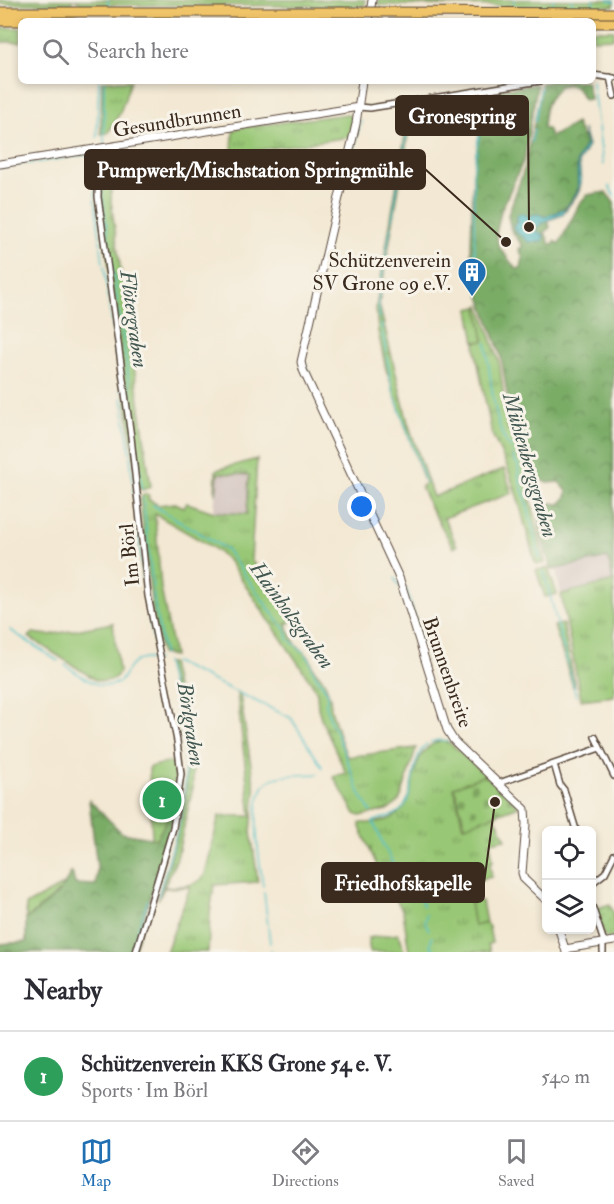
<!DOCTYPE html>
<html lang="en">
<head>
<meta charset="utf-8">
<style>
  :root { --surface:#fff; --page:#f7f7f7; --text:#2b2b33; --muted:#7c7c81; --line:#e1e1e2; --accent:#1f6fb2 }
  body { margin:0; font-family:"IM FELL Double Pica",serif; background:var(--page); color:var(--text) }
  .controls { position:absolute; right:18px; bottom:18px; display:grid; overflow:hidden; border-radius:9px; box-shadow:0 3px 9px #0003 }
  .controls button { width:54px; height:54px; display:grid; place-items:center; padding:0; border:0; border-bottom:2px solid var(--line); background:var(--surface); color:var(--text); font:30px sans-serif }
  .you { position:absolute; left:362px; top:507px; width:21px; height:21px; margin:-15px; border:4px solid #fff; border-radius:50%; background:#1a73e8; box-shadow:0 0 0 9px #1a73e833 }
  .badge { display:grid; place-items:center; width:39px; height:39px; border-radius:50%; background:var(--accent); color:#fff; font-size:20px; font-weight:700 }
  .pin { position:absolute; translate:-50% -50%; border:3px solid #fff; box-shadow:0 2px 6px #0006 }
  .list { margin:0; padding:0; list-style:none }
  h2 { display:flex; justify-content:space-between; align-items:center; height:78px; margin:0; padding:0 24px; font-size:26px }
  h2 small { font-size:20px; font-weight:400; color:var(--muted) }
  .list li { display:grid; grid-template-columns:39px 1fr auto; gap:18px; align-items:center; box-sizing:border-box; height:90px; padding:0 24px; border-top:2px solid var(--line) }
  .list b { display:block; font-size:22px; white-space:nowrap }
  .list p { margin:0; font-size:20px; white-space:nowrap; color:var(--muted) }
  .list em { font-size:20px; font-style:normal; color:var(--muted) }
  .icon { flex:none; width:33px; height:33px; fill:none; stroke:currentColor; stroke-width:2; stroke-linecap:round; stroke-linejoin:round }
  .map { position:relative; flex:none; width:614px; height:952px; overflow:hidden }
  .search { position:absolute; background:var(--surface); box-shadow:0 3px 9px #0003; left:18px; right:18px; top:18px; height:66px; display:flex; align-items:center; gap:15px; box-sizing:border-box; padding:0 21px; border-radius:9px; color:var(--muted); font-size:22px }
  .sheet { height:168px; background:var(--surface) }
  nav { display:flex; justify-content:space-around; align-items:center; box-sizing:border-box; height:84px; border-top:2px solid var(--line); background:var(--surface); font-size:16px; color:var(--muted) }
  nav a { display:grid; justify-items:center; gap:3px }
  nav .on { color:var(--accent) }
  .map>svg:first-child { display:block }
</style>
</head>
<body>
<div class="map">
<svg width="614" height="952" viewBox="0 0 614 952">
  <defs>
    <pattern id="grass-tufts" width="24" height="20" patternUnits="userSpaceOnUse" patternTransform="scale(1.5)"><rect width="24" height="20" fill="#98c775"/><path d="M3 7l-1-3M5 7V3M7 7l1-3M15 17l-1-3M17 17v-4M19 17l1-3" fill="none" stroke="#7da25f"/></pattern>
    <pattern id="forest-crowns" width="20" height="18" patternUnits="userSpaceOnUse" patternTransform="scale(1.5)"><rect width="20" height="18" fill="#7aac66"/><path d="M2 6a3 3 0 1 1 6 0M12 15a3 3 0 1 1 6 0" fill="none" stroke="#658c53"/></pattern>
    <pattern id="cemetery-stones" width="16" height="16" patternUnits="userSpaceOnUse" patternTransform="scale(1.5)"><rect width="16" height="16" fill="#98c775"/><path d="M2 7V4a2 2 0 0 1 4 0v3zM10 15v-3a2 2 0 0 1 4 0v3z" fill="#7da25f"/></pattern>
    <pattern id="park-dots" width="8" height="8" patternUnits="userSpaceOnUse" patternTransform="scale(1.5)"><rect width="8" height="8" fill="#98c775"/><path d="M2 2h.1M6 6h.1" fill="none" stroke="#7da25f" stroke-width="1.8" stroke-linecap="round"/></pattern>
    <pattern id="water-rules" width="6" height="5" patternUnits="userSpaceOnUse" patternTransform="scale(1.5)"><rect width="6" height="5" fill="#52c1c8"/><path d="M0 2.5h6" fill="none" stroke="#459da2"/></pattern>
  </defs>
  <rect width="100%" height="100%" fill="#f7f3e8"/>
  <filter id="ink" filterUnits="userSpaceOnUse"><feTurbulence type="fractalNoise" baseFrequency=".0167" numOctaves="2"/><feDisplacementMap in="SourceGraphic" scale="12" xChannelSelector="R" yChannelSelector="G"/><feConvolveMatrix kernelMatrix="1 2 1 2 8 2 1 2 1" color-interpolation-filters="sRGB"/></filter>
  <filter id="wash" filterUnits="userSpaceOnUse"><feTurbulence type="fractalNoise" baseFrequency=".008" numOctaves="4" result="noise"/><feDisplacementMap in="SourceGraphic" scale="24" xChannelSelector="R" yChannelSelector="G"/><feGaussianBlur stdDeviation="1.35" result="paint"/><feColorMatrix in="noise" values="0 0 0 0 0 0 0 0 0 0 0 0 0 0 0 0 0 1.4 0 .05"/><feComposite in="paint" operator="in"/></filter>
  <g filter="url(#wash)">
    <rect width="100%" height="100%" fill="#f3e8d3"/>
    <path fill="#d0c0bc" d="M 217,473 L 249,474 L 247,514 L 214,512 Z
      M 608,558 L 613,582 L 561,594 L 556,576 L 558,574 L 554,570 Z"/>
    <path fill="url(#grass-tufts)" stroke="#6a784a" stroke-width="1.5" d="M 0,0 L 73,0 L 71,4 L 0,4 Z
      M 75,0 L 365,0 L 365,5 L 357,6 L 118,5 L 81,4 Z
      M 379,0 L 614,0 L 614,6 L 378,5 Z
      M 0,28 L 21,28 L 21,42 L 0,42 Z
      M 593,30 L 614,30 L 614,38 L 593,39 Z
      M 102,81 L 131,81 L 120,113 L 108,133 L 101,134 Z
      M 410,106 L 413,106 L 379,304 L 408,423 L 433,497 L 504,469 L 512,493 L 444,518 L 457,546 L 454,548 L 431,509 L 421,486 L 425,484 L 386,369 L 378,331 L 376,307 Z
      M 347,114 L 352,118 L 349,137 L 232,154 L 233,131 L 238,128 Z
      M 112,152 L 111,201 L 151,487 L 142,490 L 138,488 L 99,193 L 101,153 Z
      M 480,305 L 499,361 L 508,427 L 519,444 L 527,467 L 527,481 L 545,563 L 537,564 L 535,562 L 518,499 L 507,466 L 492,434 L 476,354 L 475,342 L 484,341 L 478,307 Z
      M 257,459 L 251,560 L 296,620 L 286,624 L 295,643 L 310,658 L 314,669 L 324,681 L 330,697 L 331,709 L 341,741 L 347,757 L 416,748 L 401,797 C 393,813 376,812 360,816 L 355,814 L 333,776 L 346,773 L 322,721 L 318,708 L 317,693 L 313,685 L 228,560 L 212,547 L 155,514 L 161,588 L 174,656 L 161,654 L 152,610 L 140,501 L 143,495 L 147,494 L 149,496 L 148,499 L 158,505 L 175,503 L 184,507 L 187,503 L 214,512 L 247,514 L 249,475 L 218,473 L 216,494 L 215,494 L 216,470 Z
      M 548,568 L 557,594 L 545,597 L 536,570 Z
      M 614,581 L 614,696 L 581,700 L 561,594 Z
      M 563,624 L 575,686 L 573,687 L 554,626 Z
      M 167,663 L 171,663 L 192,761 L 193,787 L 177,858 L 164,887 C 178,886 198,888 205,874 L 219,816 L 251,816 L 237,693 L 240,695 L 255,791 L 251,832 L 258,882 L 214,885 L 210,914 L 208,952 L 166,952 L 190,887 L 164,888 L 158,900 C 172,852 192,801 185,750 C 181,721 173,691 167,663 Z
      M 442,740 L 451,744 L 485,775 L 454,788 L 463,826 L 494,815 L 506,839 L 490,842 L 493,861 L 490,865 L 492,877 L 471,881 L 470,900 L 474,926 L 486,923 L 489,927 L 492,943 L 488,944 L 490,952 L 409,952 L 403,911 L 378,868 L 360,827 L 360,823 C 437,826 391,756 442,740 Z
      M 68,882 L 50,900 L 26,919 L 26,905 Z
      M 398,934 L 401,939 L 404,952 L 370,952 L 368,938 Z"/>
    <path fill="url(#forest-crowns)" stroke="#5a6b42" stroke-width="1.5" d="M 556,81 L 565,81 L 566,85 L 559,86 C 557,92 553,93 550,98 C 544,106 544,118 543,128 L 547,129 L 551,137 L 576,123 L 582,137 L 584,137 C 587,148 580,152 578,163 C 577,169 578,175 579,181 C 579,201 562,212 546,217 L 550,227 L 545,232 L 549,243 L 553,245 L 555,241 L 559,244 L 580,203 L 587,195 L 606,192 L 614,203 L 613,582 L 608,558 L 552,570 C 545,550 536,527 541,505 L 549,503 L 560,504 L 566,498 L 567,491 L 559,482 L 548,483 L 531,475 L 527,459 L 512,425 L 501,356 L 480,296 L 471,251 L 473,174 L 486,92 L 536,84 L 537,86 L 524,159 L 501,211 L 496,234 L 499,247 L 516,269 L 521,268 L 523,258 L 519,249 L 523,246 L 511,230 L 508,215 L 525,167 L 540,95 L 541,83 Z
      M 567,81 L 586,81 L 590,99 L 584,100 L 576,87 L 568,85 Z
      M 89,800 L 122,833 L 156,839 L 171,812 L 175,812 L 134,952 L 0,952 L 0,944 L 26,942 L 26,919 C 42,907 65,893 70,872 L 72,872 L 75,884 L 96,885 L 97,867 Z"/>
    <path fill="url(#cemetery-stones)" stroke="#6a784a" stroke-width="1.5" d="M 485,775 L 519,806 L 465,826 L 454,787 Z"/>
    <path fill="url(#park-dots)" stroke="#6a784a" stroke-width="1.5" d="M 610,904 L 614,914 L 614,938 L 607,938 L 604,935 L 595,909 Z"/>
    <path fill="#98c775" stroke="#6a784a" stroke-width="1.5" d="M 478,307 L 484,341 L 475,342 L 469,309 Z
      M 113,623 L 119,672 C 115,681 105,682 96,680 L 29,637 L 33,633 L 49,635 Z
      M 175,761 L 175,787 L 171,812 L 156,839 L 152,838 L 149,767 Z
      M 482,901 L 486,923 L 474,926 L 470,902 Z"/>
    <path fill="url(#water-rules)" stroke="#467673" stroke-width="1.5" d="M 583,129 L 588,146 L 579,162 L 581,182 L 579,192 L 562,215 L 548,220 L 536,228 L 537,232 L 544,234 L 543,241 L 529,242 L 516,232 L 513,227 L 517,222 L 517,215 L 522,213 L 527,216 L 538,214 L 545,217 L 566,208 L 578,190 L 577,161 L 586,144 Z"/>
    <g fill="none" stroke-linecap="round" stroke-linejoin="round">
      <path stroke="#52c1c8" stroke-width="1.5" d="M 553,0 L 553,3
        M 608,0 L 614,1
        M 514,3 L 514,0
        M 572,3 L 572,0
        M 593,4 L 593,0
        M 108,5 L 108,0
        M 592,81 L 603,165
        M 402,106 L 412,104
        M 535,122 L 541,86
        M 97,137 L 99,81
        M 531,142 L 534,129
        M 104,145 L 104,81
        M 354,147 L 361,120
        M 103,152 L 102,193 L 130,389 L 142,489
        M 0,168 L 93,154 L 95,158 L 95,197
        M 609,186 L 614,196
        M 95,200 L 100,237
        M 100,240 L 101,244
        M 101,247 L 103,263
        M 475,261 L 473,174 L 485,96
        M 104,266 L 107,290
        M 107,293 L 110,314
        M 111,317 L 114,336
        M 380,320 L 378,300 L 412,104 L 465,96
        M 381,324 L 392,388 L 426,484
        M 304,334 L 304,333
        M 114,341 L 117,362
        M 486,343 C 489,364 495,440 512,448 L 514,460 L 518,465 L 519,478 L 526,500 L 540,559
        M 304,360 L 309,374
        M 118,365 L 122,393
        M 310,376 L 317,392
        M 122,398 L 125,416
        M 125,419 L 130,453
        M 130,456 L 133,484
        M 358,482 L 362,489
        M 133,488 L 145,595 L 155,650
        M 365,497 L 376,521
        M 143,499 L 155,608 L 164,655
        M 153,505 L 226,549 L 275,617 L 287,631 L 288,639 L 303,651 L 310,660 L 313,671 L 328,693 L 326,704 L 331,723 L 337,734 L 360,794 L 371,812
        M 378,524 L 388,547
        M 544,572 L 576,696
        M 395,578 L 399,587
        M 406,588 L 418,627
        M 10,630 L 58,661
        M 419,630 L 429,662
        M 174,662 L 291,718 L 322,767
        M 65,665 C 82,676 99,693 120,682 C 131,664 134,656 157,660
        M 431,742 L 439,740 L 448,741
        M 398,872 C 387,856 382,839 373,822 C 381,817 392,818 400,811 C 417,795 408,761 427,744
        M 403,879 L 422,901 L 423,906
        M 263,886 C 260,863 246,791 272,779 C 285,774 304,775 318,774
        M 264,892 L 270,943
        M 158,896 C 168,859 183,823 185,784 C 187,743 174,702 166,662
        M 426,914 L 425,923 L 429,930
        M 271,950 L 271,952
        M 130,952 L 148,900
        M 430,952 L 433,948 L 430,945 L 432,937"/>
    </g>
  </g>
  <g filter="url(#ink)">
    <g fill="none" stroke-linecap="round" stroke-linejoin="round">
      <g stroke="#574639" stroke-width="8">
        <path id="minor" d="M 593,75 L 614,78
          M 610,77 L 614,96
          M 359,107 L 370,108 L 540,81
          M 99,149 L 98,197 L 131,437 L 148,596 L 177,741 L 181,774 L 173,828 L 136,952
          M 595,737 L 614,776
          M 554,764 L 560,785 L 564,790 L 576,830
          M 499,783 L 600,748
          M 592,883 L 605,873 L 614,855
          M 592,906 L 603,939 L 603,952"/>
      </g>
      <g stroke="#574639" stroke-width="9">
        <path id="tertiary" d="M 369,21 L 372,0
          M 362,81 L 356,124 L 301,362 L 303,370 L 400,580 L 447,730 L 454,741 L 525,809 L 526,824 L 522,873 L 524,879 L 546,900
          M 0,164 L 359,107
          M 559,930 L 566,952
          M 565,949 L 614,941"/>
      </g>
      <g stroke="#574639" stroke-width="11">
        <path id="motorway" d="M 0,12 L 358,12
          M 380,12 L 614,13
          M 0,21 L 21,21
          M 593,23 L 614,23"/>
      </g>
      <use href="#minor" stroke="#fff" stroke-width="5"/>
      <use href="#tertiary" stroke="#fff" stroke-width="7"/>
      <use href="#motorway" stroke="#f0c469" stroke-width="9"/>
      <g stroke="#574639" stroke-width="11" stroke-linecap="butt">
        <path id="motorway-bridge" d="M 358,12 L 380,12"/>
      </g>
      <use href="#motorway-bridge" stroke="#f0c469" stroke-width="9"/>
    </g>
  </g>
  <defs>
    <g id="building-pin" transform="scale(1.5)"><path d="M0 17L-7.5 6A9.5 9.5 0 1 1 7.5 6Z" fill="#1f6fb2" stroke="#f7f3e8"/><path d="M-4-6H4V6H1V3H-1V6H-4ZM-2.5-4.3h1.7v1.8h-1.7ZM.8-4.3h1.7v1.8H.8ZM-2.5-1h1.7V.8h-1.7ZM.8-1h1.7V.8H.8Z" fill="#fff"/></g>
  </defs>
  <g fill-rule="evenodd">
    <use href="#building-pin" x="472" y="272"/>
  </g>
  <g text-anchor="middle" stroke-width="6" stroke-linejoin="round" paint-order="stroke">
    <g font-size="20" fill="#3b2a1e" stroke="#f7f3e8">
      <text transform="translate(177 120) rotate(-9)" y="7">Gesundbrunnen</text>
      <text transform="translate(129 555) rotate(-96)" y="7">Im Börl</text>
      <text transform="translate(448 672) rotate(71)" y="7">Brunnenbreite</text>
    </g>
    <g font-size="20" fill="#3b2a1e" stroke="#f7f3e8" text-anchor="end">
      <text x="451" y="267">Schützenverein<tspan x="451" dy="23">SV Grone 09 e.V.</tspan></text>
    </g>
    <g font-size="21" font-style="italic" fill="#425751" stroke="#f7f3e8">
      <text transform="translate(134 319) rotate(82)" y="7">Flötergraben</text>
      <text transform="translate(530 465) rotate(74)" y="7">Mühlenbergsgraben</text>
      <text transform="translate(292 615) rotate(54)" y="7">Hainholzgraben</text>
      <text transform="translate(191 724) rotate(81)" y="7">Börlgraben</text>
    </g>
  </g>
  <path fill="none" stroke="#3b2a1e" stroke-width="2" d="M529 227L528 116M506 242L425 169M495 802L484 883"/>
  <g fill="#3b2a1e" stroke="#f7f3e8" stroke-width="2">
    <circle cx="529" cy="227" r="6"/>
    <circle cx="506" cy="242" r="6"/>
    <circle cx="495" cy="802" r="6"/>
  </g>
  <g fill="#3b2a1e" stroke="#3b2a1e" stroke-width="2">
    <rect x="396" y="96" width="132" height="39" rx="6"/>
    <rect x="85" y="150" width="340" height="39" rx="6"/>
    <rect x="322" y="863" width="162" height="39" rx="6"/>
  </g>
  <g font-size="21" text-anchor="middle" font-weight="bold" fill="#fff">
    <text x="462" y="123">Gronespring</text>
    <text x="255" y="177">Pumpwerk/Mischstation Springmühle</text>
    <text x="403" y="890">Friedhofskapelle</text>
  </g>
</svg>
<div class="controls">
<button><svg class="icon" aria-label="locate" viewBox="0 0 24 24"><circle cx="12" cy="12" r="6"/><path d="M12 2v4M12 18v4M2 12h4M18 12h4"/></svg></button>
<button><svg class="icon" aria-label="layers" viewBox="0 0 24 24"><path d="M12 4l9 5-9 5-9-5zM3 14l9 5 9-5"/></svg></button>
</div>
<div class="you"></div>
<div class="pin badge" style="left:162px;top:800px;background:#2e9e5b">1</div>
<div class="search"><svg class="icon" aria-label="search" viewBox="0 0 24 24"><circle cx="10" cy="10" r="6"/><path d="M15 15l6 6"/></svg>Search here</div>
</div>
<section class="sheet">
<h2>Nearby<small></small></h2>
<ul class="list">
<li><span class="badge" style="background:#2e9e5b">1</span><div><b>Schützenverein KKS Grone 54 e. V.</b><p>Sports · Im Börl</p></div><em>540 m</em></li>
</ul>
</section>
<nav>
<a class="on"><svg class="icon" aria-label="map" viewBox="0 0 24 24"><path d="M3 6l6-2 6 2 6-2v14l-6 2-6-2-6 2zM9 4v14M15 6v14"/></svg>Map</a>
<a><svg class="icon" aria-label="directions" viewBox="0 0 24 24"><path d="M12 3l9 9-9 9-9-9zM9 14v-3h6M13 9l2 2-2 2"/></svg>Directions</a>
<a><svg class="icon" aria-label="saved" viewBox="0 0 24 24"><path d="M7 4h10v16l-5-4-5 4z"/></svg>Saved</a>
</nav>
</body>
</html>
